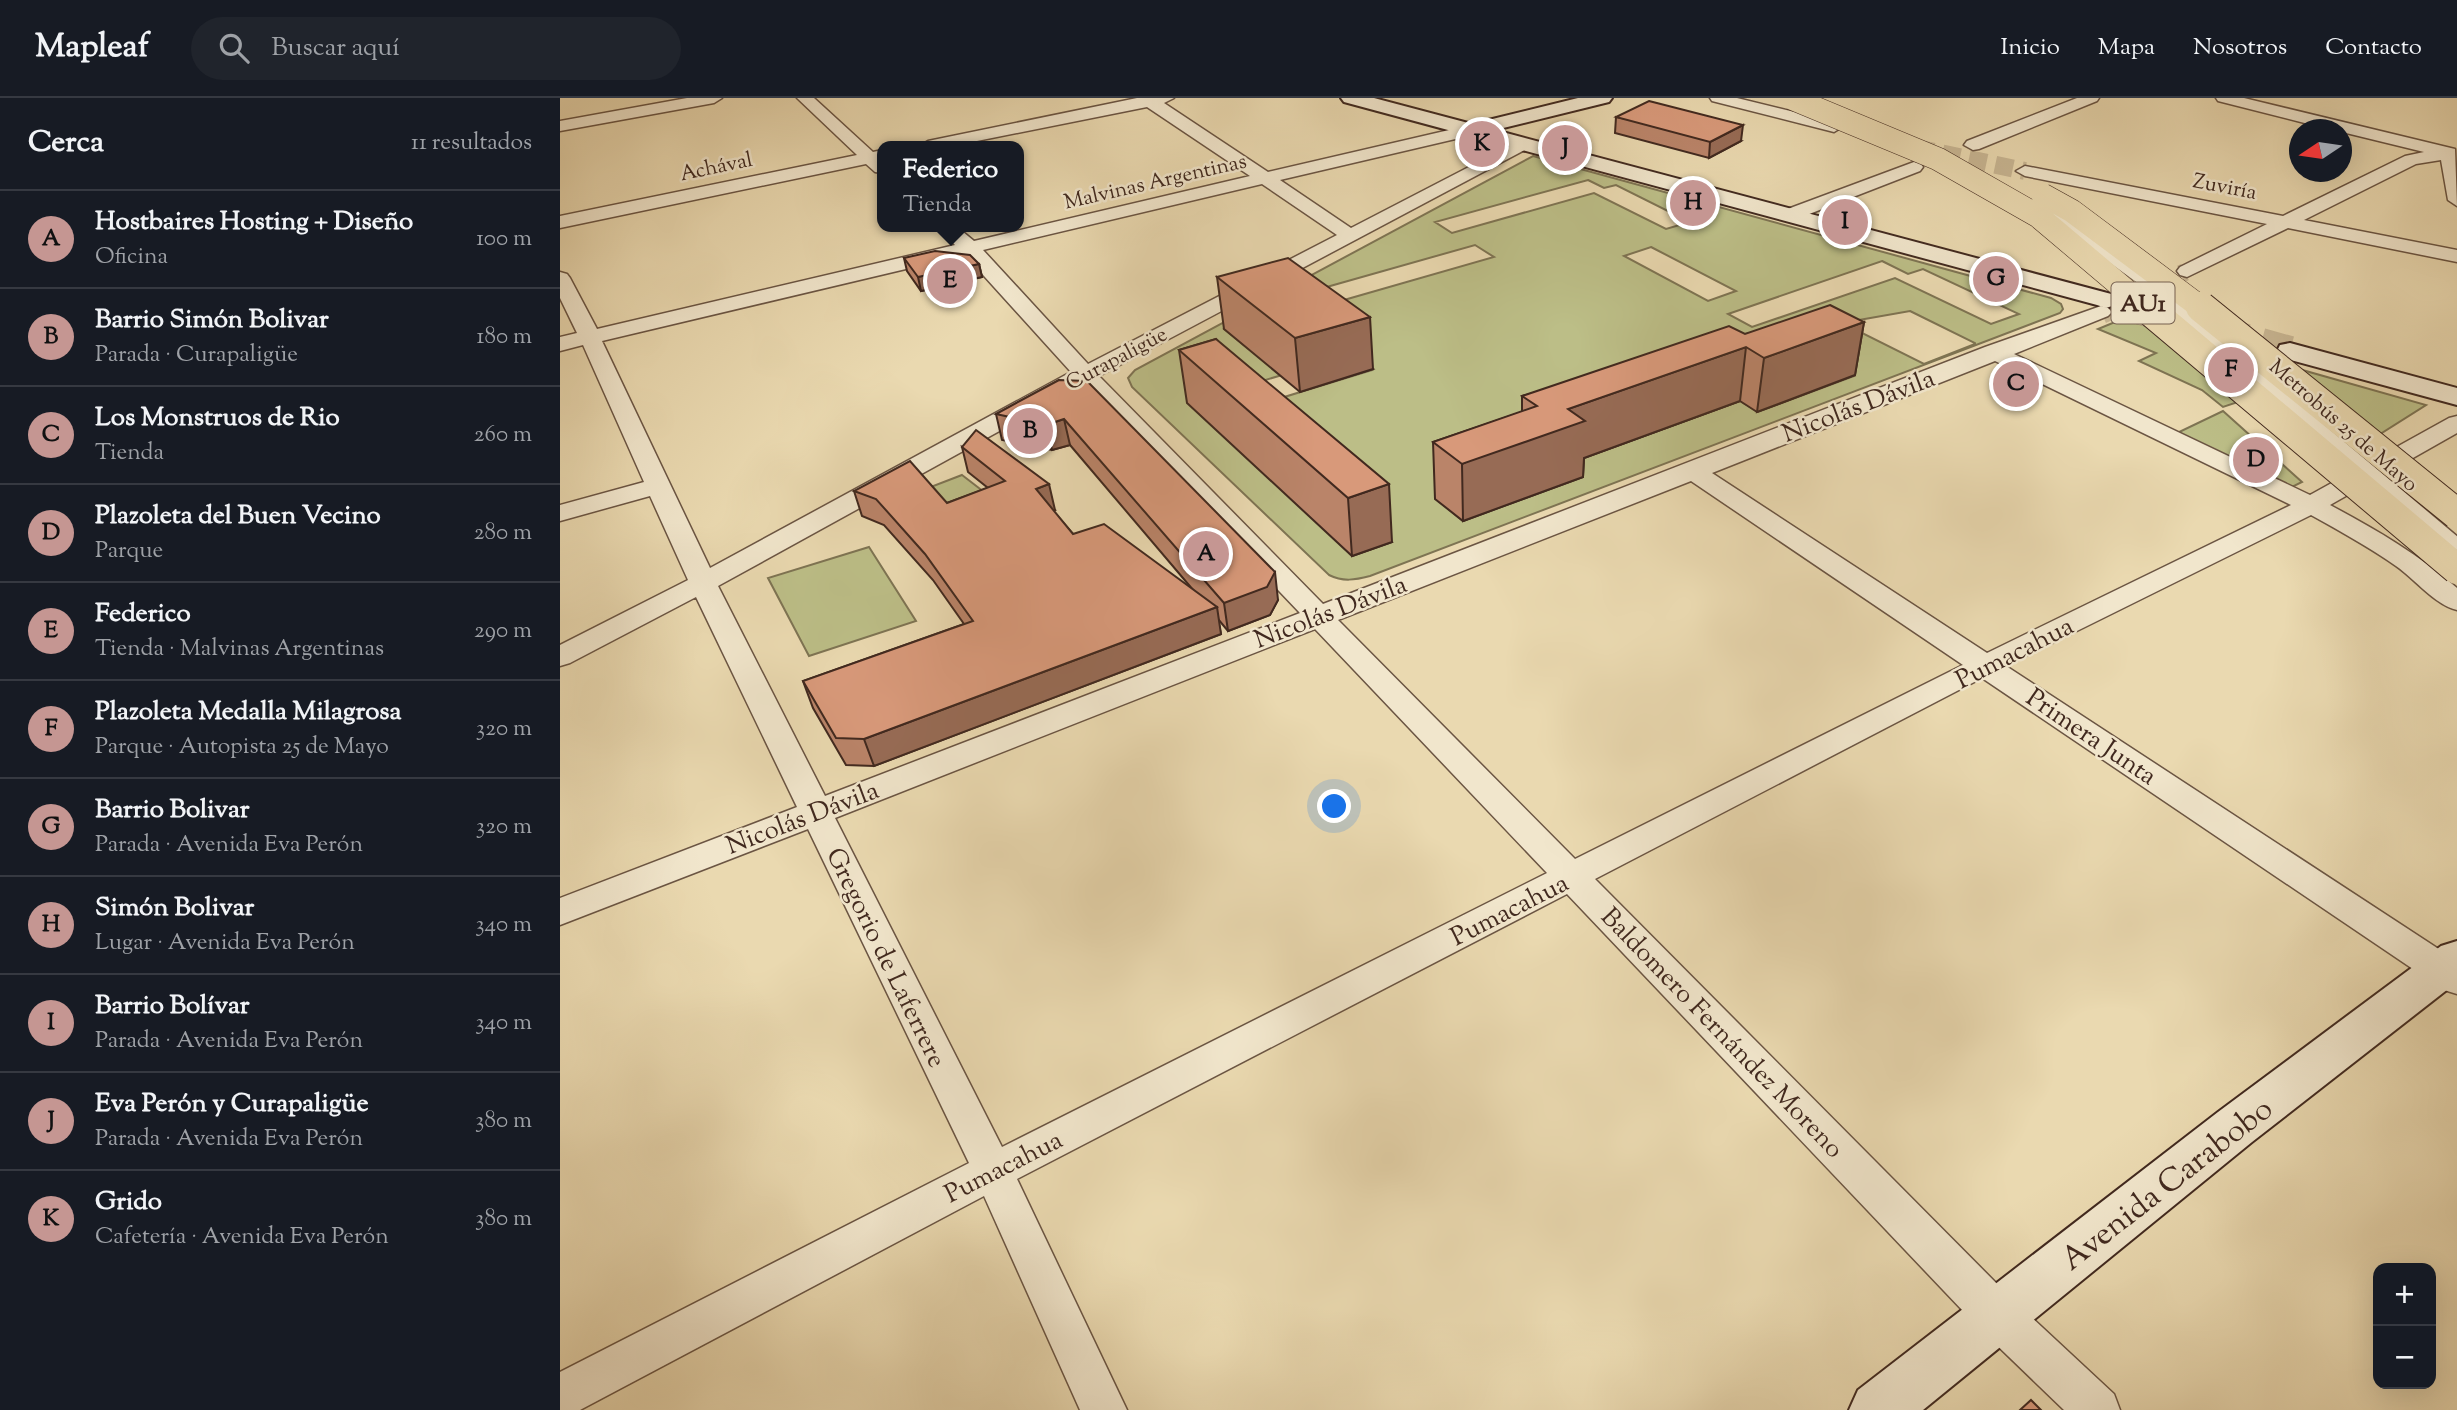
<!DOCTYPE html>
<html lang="es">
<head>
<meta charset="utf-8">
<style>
  :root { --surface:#171b24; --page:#20242c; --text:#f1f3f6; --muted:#9ea1a6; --line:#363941; --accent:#c59692 }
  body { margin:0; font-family:"Sorts Mill Goudy",serif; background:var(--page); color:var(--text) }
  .controls { position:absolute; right:21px; bottom:21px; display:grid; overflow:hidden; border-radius:14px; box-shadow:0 7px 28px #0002 }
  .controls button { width:63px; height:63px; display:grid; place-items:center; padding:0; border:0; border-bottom:2px solid var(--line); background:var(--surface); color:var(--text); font:35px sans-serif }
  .compass { position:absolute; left:1729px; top:21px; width:63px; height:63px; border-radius:50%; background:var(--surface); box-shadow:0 7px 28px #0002; rotate:257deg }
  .you { position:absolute; left:775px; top:709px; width:24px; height:24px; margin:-18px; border:5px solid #fff; border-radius:50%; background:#1a73e8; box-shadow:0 0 0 10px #1a73e833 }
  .badge { display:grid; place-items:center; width:46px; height:46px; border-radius:50%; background:var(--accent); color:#111; font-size:23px; font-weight:700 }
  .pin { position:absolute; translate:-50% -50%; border:4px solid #fff; box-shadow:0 2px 7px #0006 }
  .popup { position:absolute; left:317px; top:43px; width:147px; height:91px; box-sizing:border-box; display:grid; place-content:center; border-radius:14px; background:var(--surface); filter:drop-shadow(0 2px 5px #0005); font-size:23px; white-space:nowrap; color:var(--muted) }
  .popup b { font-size:26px; color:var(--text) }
  .popup::after { content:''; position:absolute; left:50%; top:100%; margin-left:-14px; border:14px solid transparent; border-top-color:var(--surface) }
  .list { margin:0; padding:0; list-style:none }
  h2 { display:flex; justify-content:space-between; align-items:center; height:91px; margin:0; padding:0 28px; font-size:30px }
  h2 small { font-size:23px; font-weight:400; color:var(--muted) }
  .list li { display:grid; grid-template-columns:46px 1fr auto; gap:21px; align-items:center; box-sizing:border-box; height:98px; padding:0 28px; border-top:2px solid var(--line) }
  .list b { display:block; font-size:26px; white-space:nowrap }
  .list p { margin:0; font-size:23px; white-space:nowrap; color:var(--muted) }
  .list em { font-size:23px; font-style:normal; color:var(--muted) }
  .icon { flex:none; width:38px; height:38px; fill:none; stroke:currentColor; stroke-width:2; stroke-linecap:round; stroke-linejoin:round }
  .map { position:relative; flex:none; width:1897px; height:1312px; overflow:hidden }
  header { display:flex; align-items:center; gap:42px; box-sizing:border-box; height:98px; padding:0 35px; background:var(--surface); border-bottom:2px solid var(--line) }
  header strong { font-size:33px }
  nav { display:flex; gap:38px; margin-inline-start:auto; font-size:24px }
  .search { width:490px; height:63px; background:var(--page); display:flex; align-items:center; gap:18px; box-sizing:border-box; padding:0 24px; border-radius:38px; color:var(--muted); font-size:26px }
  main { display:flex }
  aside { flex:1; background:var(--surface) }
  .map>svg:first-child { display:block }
</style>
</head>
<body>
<header>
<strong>Mapleaf</strong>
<div class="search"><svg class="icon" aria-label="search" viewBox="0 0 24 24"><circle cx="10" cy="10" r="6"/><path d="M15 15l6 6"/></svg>Buscar aquí</div>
<nav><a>Inicio</a><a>Mapa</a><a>Nosotros</a><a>Contacto</a></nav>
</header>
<main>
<aside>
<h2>Cerca<small>11 resultados</small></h2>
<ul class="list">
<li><span class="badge">A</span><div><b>Hostbaires Hosting + Diseño</b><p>Oficina</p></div><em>100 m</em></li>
<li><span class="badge">B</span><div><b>Barrio Simón Bolivar</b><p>Parada · Curapaligüe</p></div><em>180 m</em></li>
<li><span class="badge">C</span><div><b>Los Monstruos de Rio</b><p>Tienda</p></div><em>260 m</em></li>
<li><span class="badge">D</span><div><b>Plazoleta del Buen Vecino</b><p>Parque</p></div><em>280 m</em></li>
<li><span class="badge">E</span><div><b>Federico</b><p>Tienda · Malvinas Argentinas</p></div><em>290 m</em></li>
<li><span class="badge">F</span><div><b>Plazoleta Medalla Milagrosa</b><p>Parque · Autopista 25 de Mayo</p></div><em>320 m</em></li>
<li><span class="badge">G</span><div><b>Barrio Bolivar</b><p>Parada · Avenida Eva Perón</p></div><em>320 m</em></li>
<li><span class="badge">H</span><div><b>Simón Bolivar</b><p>Lugar · Avenida Eva Perón</p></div><em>340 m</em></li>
<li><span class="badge">I</span><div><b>Barrio Bolívar</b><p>Parada · Avenida Eva Perón</p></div><em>340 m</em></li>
<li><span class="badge">J</span><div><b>Eva Perón y Curapaligüe</b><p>Parada · Avenida Eva Perón</p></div><em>380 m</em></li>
<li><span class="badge">K</span><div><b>Grido</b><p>Cafetería · Avenida Eva Perón</p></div><em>380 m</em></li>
</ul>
</aside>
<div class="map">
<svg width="1897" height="1312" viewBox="0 0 1897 1312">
  <rect width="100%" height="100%" fill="#ead9b0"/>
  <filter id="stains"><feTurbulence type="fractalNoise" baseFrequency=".00286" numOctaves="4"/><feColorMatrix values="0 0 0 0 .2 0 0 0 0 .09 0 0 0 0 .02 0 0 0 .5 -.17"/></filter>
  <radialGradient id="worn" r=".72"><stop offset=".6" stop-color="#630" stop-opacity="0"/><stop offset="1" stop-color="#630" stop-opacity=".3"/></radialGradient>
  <path fill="#bcbe87" stroke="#7e7453" stroke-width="2" fill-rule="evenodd" d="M 973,58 L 1491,200 L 1501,206 L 1503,211 L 1500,215 L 810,478 C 795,482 783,484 769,477 L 572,289 L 568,280 L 575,272 ZM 1028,82 L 1044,90 L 1056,87 L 1130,124 L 1106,131 L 1034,95 L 892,135 L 875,124 ZM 915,147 L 934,159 L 777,204 L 684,247 L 664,231 L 742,196 ZM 1091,149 L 1176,193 L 1148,203 L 1064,158 ZM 1322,163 L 1348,176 L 1363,171 L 1459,216 L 1431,226 L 1335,180 L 1192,229 L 1168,216 ZM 1350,213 L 1415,245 L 1415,246 L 1364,266 L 1282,225 ZM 792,256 L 812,272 L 682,312 L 649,299 ZM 1263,260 L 1294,278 L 1198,314 L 1180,303 L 1007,366 L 903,423 L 876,401 Z
    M 1569,223 L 1866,307 L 1817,338 L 1747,281 L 1663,309 L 1642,292 L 1579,263 L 1596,255 L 1538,231 L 1555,224 Z
    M 1663,313 L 1742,384 L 1730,390 L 1617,335 Z
    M 402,377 L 437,404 L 403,418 L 368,390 Z
    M 309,449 L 356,523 L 249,558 L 208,480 Z"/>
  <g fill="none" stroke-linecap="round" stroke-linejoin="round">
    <path stroke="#c8b693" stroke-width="18" stroke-dasharray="18 9" stroke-linecap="butt" d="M 1356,50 L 1465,73
      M 1548,211 L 1625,174"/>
    <path stroke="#c8b693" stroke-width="24" stroke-dasharray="24 12" stroke-linecap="butt" d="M 1541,214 L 1552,209"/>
    <path stroke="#c8b693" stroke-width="23" stroke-dasharray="23 11" stroke-linecap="butt" d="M 1546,202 L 1577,211"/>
    <path stroke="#c8b693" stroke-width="30" stroke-dasharray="30 15" stroke-linecap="butt" d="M 1571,209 L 1730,253"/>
    <g stroke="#6b5543" stroke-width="3">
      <path id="minor" d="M 127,0 L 162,0 L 154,5 L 0,33 L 0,23 Z
        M 237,0 L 254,0 L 313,54 L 322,52 L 322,75 L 315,74 L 306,66 L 0,130 L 0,118 L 297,57 Z
        M 577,0 L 614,0 L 604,5 L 708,74 L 915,26 L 921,27 L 923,31 L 921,35 L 720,82 L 791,130 L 961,42 L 967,41 L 976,46 L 539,278 L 763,506 L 1425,249 L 1541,208 L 1548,210 L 1552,214 L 1548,218 L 1454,256 L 1750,397 L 1889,320 L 1897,318 L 1897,335 L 1770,407 C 1815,431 1858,456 1897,490 L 1897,512 C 1875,507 1855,481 1836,468 C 1809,449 1780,433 1751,417 L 1446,568 L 1897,863 L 1897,896 L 1884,892 L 1422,580 L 1035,781 L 1454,1203 L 1554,1296 L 1560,1312 L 1504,1312 L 1422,1233 L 1007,796 L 457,1081 L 567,1312 L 520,1312 L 424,1098 L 20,1312 L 0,1312 L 0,1274 L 409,1065 L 248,731 L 0,827 L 0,800 L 237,709 L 136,499 L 10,565 L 0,568 L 0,547 L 128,482 L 90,398 L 0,423 L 0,407 L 84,384 L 23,247 L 0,253 L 0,239 L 17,235 L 0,200 L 0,174 L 7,176 L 10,180 L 37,231 L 395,147 L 377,129 L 397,129 L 414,143 L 690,78 L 587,9 L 392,48 L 359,48 L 368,43 ZM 702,86 L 777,137 L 528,266 L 423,152 ZM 405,157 L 511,274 L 150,470 L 42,243 ZM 1435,263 L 1731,407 L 1427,555 L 1152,375 ZM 523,287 L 740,515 L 265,698 L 158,488 ZM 1131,383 L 1403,567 L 1015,761 L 778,522 ZM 755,531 L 987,775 L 442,1049 L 275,720 Z
        M 1150,0 L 1177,0 L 1280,25 L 1282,29 L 1274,34 L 1152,3 Z
        M 1517,0 L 1539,0 L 1537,3 L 1419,51 L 1413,52 L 1404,47 L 1407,43 Z
        M 1656,0 L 1684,0 L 1895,51 L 1897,108 L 1888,102 L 1881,62 L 1856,66 L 1744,122 L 1897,152 L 1897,164 L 1728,130 L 1627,179 L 1620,177 L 1617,173 L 1620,169 L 1707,126 L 1465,78 L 1456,73 L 1465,68 L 1723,118 L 1845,58 L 1864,54 L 1782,34 L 1782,32 L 1772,32 L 1658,3 Z
        M 1354,64 L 1360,65 L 1363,69 L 1360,73 L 1239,120 L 1225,120 L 1223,116 L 1225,112 Z"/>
    </g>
    <g stroke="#41291f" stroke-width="4">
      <path id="secondary" d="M 781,0 L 814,0 L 912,26 L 1018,0 L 1052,0 L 1049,4 L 935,32 L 1555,197 L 1559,202 L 1555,207 L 1546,210 L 1537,207 L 784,4 Z
        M 1730,245 L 1897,290 L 1897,307 L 1720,259 L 1717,253 L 1720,247 Z
        M 1897,843 L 1897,884 L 1692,1044 L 1363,1312 L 1289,1312 L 1298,1292 L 1658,1014 L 1881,848 Z"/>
    </g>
    <use href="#minor" fill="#f1e6cc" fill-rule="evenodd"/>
    <use href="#secondary" fill="#f1e6cc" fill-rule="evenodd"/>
    <g stroke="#6b5543" stroke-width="10" stroke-linecap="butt">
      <path id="service-bridge-far1" d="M 1478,107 L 1584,184 L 1616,211"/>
    </g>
    <g stroke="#6b5543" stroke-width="15" stroke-linecap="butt">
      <path id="service-bridge" d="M 1614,209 L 1897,446"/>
    </g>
    <g stroke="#41291f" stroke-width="24" stroke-linecap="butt">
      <path id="motorway-bridge-far1" d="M 1231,0 L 1378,61 L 1478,118 L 1588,211
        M 1483,97 L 1512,113 L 1643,211"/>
    </g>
    <g stroke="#41291f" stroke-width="32" stroke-linecap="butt">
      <path id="motorway-bridge" d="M 1586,209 L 1897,471
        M 1641,209 L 1897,416"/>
    </g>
    <use href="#service-bridge-far1" stroke="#f1e6cc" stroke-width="9"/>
    <use href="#service-bridge" stroke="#f1e6cc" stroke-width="12"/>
    <use href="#motorway-bridge-far1" stroke="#ead9b0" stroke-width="23"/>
    <use href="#motorway-bridge" stroke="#ead9b0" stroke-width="30"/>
  </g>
  <path fill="#ba8469" stroke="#41291f" stroke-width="2" d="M 1056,19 L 1181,43 L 1149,60 L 1055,35 Z
    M 344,160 L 419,166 L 422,179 L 361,193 L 347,173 Z
    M 657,179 L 813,271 L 740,294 L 664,231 Z
    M 1304,224 L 1295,277 L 1197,314 L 1180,303 L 1024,360 L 1023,379 L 903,423 L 875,401 L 873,344 L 962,314 L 962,298 L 1185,236 Z
    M 656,241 L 832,444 L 792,458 L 627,305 L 619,252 Z
    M 499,282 L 718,502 L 710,517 L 668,533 L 658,521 L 661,536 L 314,668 L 286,667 L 253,610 L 243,583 L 404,526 L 373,482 L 324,427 L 302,418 L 294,393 L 387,405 L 428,390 L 408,374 L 402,349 L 495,412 L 493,413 L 513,436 L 634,493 L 510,347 L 492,352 L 442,342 L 436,316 Z"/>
  <path fill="#976b55" stroke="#41291f" stroke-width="2" d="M 1183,27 L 1181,43 L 1149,60 L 1150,44 Z
    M 419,166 L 422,179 L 361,193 L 358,179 Z
    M 810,219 L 813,271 L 740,294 L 735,240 Z
    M 1304,224 L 1295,277 L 1197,314 L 1204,260 Z
    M 1186,249 L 1180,303 L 1024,360 L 1023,379 L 903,423 L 902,366 L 1008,311 Z
    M 504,321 L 510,347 L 492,352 L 486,327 Z
    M 489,386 L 495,412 L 482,417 L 476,391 Z
    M 829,386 L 832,444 L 792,458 L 788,400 Z
    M 715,474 L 718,502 L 710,517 L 668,533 L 664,505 Z
    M 657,509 L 661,536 L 314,668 L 304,641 Z"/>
  <path fill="#d8997a" stroke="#41291f" stroke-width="2" d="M 1089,3 L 1183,27 L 1150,44 L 1056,19 Z
    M 375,153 L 410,157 L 419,166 L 358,179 L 344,160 Z
    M 728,160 L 810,219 L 735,240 L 657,179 Z
    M 1270,207 L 1304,224 L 1204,260 L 1186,249 L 1008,311 L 1025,323 L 902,366 L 873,344 L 977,308 L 962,298 L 1169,228 L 1185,236 Z
    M 656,241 L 829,386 L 788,400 L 619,252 Z
    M 499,282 L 527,283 L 715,474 L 707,489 L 664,505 L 504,321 L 486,327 L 436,316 Z
    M 416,332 L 489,386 L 476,391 L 513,436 L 544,426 L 657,509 L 304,641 L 276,640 L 243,583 L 413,523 L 365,456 L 316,401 L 294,393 L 350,363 L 387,405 L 445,383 L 402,349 Z
    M 1471,1302 L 1481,1312 L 1460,1312 Z"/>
  <g text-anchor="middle" stroke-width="5" stroke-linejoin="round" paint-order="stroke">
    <g font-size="21" fill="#41291f" stroke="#f1e6cc">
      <text transform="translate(156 68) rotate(-12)" y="7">Achával</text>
      <text transform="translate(595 83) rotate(-13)" y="7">Malvinas Argentinas</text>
      <text transform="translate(1665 88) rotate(11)" y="7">Zuviría</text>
      <text transform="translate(556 260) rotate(-28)" y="7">Curapaligüe</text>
      <text transform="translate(1784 327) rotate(41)" y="7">Metrobús 25 de Mayo</text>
    </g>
    <rect fill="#f1e6cc" stroke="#766253" stroke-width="2" x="1551.5" y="184.5" width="63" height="41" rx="5"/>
    <g font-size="24" font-weight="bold" fill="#41291f">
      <text x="1583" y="213">AU1</text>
    </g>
    <g font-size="26" fill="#41291f" stroke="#f1e6cc">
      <text transform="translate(1298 307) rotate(-21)" y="9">Nicolás Dávila</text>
      <text transform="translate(770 513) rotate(-21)" y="9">Nicolás Dávila</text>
      <text transform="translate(1454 554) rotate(-27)" y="9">Pumacahua</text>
      <text transform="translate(1532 638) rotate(34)" y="9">Primera Junta</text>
      <text transform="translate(242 719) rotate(-21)" y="9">Nicolás Dávila</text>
      <text transform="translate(949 811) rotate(-27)" y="9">Pumacahua</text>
      <text transform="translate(327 859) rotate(64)" y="9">Gregorio de Laferrere</text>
      <text transform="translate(1163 934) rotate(46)" y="9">Baldomero Fernández Moreno</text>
      <text transform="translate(443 1068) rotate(-27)" y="9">Pumacahua</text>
    </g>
    <g font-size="32" fill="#41291f" stroke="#f1e6cc">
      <text transform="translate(1606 1085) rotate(-38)" y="11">Avenida Carabobo</text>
    </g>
  </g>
  <rect width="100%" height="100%" filter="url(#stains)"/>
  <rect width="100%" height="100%" fill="url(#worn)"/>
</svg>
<div class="controls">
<button>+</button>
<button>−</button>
</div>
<svg class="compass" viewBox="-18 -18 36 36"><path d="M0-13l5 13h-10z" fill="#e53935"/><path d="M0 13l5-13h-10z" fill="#9ea1a6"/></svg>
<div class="you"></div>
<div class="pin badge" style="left:646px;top:456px">A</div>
<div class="pin badge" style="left:470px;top:333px">B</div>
<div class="pin badge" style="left:1456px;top:286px">C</div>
<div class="pin badge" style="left:1696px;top:362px">D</div>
<div class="pin badge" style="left:390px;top:183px">E</div>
<div class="popup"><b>Federico</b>Tienda</div>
<div class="pin badge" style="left:1671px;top:272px">F</div>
<div class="pin badge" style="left:1436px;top:181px">G</div>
<div class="pin badge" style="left:1133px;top:105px">H</div>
<div class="pin badge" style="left:1285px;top:124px">I</div>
<div class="pin badge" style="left:1005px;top:50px">J</div>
<div class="pin badge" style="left:922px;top:46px">K</div>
</div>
</main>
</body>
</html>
